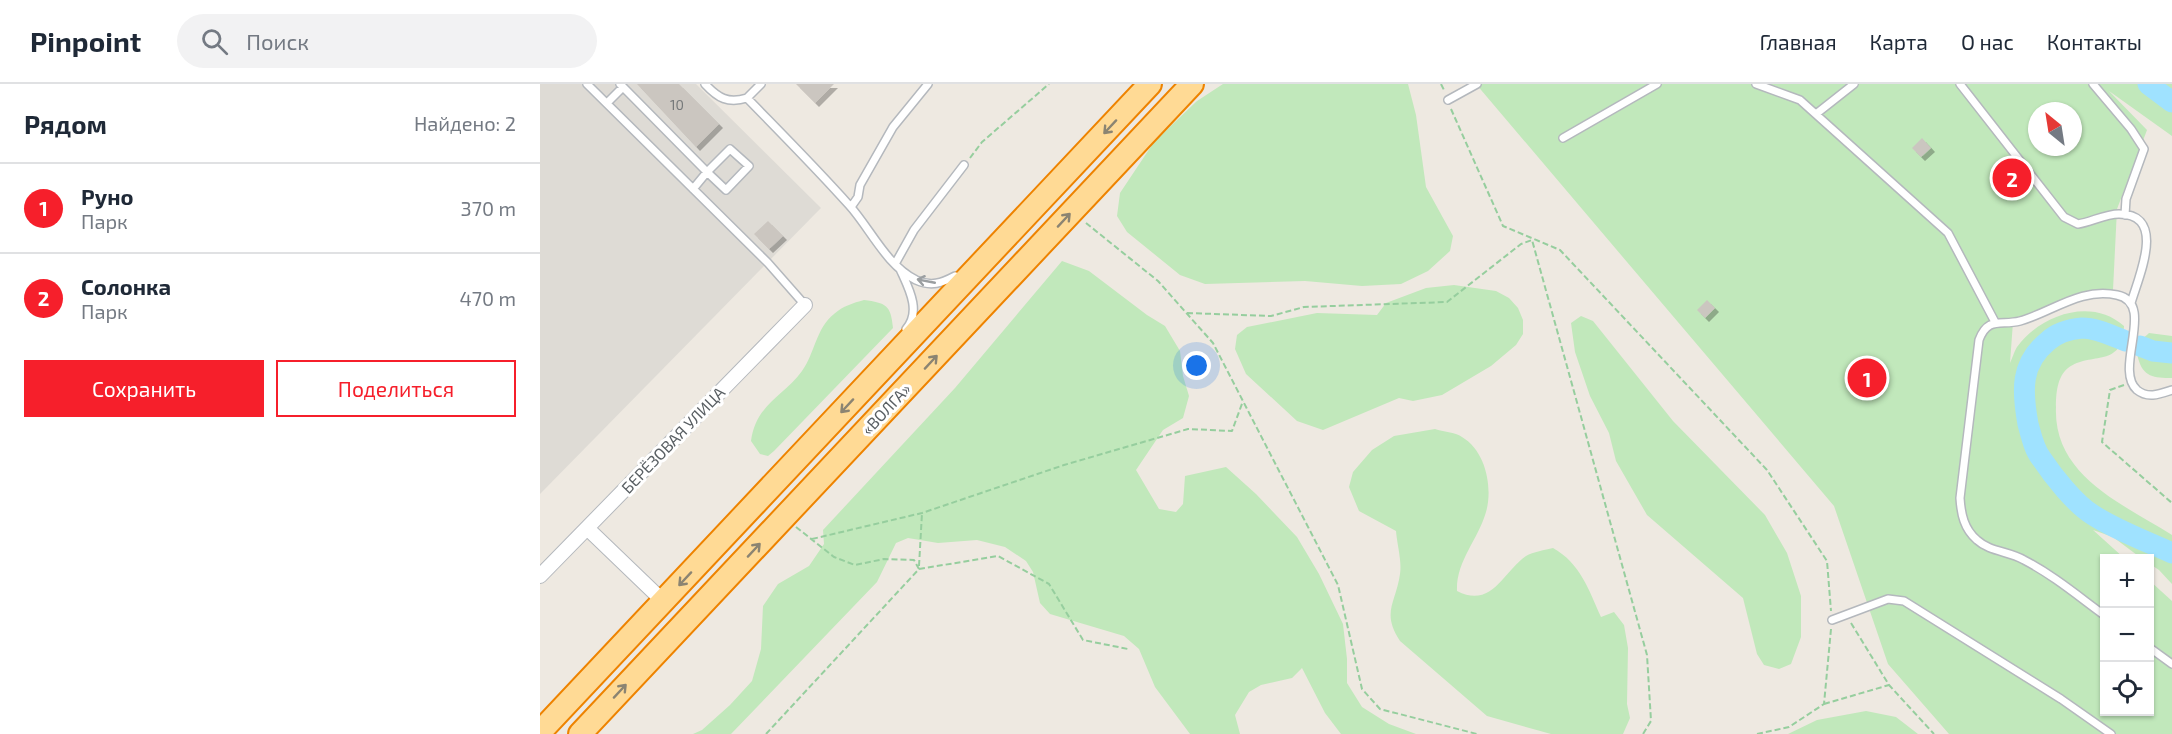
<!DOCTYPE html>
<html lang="ru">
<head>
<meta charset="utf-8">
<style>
  :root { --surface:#fff; --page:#f2f2f3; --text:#1f2937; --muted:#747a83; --line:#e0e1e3; --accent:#f61f2b }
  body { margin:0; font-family:"Exo 2",sans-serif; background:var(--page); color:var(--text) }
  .controls { position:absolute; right:18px; bottom:18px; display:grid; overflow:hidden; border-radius:0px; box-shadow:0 2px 4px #0004 }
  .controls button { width:54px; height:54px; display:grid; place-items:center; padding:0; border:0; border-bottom:2px solid var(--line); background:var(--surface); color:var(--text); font:30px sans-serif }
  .compass { position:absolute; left:1488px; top:18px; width:54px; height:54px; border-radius:50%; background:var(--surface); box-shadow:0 2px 4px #0004; rotate:330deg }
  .you { position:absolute; left:657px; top:282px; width:21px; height:21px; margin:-15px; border:4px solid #fff; border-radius:50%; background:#1a73e8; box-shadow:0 0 0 9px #1a73e833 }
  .badge { display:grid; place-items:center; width:39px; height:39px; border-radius:50%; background:var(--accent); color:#fff; font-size:20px; font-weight:700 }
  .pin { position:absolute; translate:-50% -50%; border:3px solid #fff; box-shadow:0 2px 6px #0006 }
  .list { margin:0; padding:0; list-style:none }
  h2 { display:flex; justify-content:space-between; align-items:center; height:78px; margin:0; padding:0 24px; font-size:26px }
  h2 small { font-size:20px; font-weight:400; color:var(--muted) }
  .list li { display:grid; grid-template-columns:39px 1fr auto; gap:18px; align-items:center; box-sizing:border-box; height:90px; padding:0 24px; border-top:2px solid var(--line) }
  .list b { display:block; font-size:22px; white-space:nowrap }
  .list p { margin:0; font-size:20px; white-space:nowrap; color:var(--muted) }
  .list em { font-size:20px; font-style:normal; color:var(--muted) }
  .actions { display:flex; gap:12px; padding:18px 24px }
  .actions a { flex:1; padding:14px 0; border:2px solid var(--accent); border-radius:0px; text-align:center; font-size:21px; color:var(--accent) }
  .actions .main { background:var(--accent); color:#fff }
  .icon { flex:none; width:33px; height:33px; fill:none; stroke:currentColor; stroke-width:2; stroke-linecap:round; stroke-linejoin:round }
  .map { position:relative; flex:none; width:1632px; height:650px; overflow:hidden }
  header { display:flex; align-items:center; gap:36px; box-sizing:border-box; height:84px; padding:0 30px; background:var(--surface); border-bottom:2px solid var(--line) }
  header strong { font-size:28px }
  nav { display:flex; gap:33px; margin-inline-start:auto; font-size:21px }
  .search { width:420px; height:54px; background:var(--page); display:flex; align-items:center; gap:15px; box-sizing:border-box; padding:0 21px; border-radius:33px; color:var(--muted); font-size:22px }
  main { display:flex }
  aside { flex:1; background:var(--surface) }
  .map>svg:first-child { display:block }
</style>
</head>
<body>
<header>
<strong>Pinpoint</strong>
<div class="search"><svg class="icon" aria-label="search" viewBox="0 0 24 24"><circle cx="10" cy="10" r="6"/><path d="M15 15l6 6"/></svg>Поиск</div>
<nav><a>Главная</a><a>Карта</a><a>О нас</a><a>Контакты</a></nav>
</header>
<main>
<aside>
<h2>Рядом<small>Найдено: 2</small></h2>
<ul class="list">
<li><span class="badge">1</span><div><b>Руно</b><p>Парк</p></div><em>370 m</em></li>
<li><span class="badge">2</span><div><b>Солонка</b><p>Парк</p></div><em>470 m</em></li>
</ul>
<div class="actions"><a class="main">Сохранить</a><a>Поделиться</a></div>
</aside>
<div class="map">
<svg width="1632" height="650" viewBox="0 0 1632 650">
  <defs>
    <filter id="shadow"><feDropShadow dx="4" dy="4" stdDeviation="0" flood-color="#0004"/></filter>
  </defs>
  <rect width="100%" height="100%" fill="#eee9e1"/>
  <path fill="#dedbd5" d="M 0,0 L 156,0 L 281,124 L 0,410 Z"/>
  <path fill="#c1e8bb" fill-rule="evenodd" d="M 683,0 L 868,0 L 876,31 L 886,103 L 913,152 L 910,167 L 888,187 L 861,200 L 822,202 L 765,197 L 665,200 L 640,191 L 587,148 L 577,132 L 580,109 L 614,58 L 657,17 Z
    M 936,0 L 1632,0 L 1632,52 L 1569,7 L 1607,46 L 1577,125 L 1573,206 L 1473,238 L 1470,279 C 1472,275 1474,268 1477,263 C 1501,230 1552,213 1584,242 C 1583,285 1551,267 1528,284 C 1517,293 1516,310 1516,323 C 1513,392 1583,420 1632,451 L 1632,500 L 1619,486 L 1610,480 L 1610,474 L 1601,474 L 1573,453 L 1553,446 L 1584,474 L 1564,474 L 1564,628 L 1610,628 L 1610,497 L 1632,517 L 1632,650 L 1409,650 L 1348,580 L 1294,422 ZM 1497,27 L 1533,27 L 1533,63 L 1497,63 Z
    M 522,177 L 549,187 L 607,231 L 625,242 L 640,267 L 643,292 L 649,312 L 643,334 L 623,346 L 596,386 L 619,425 L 636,428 L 643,420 L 645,392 L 686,383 L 716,410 L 757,453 L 779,490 L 803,540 L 807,575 L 807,599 L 822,623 L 849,640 L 876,650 L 801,650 L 785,629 L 762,584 L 752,594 L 721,601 L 709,608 L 695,631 L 700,650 L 650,650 L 615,603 L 599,565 L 584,552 L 510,530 L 500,519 L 493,488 L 486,477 L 465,463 L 437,456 L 398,459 L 368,454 L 356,459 L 337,498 L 191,650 L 153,650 L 162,646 L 190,621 L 212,597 L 221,565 L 223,522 L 238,500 L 269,482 L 284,460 L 283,446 L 415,304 Z
    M 914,201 L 956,207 L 969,214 L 978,224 L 983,236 L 983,250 L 976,261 L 951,282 L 902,311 L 873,317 L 859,314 L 783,346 L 757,337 L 706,290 L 695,265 L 697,251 L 707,243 L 777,229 L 837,231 L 846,219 L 886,204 Z
    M 324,216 C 346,219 351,221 353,244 L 234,367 L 228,372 L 220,370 L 211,357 C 216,320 243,313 262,287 C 275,269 276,244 294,230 C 303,222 313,219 324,216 Z
    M 1041,232 L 1053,237 L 1133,337 L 1225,431 L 1247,469 L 1261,512 L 1261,553 L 1251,580 L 1239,585 L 1224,581 L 1217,570 L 1203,514 L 1107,431 L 1076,377 L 1069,349 L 1050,312 L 1035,268 L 1031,239 Z
    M 1609,249 L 1632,252 L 1632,294 C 1614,294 1603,293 1598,274 C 1597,269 1595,264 1598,259 C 1600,256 1606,252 1609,249 Z
    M 895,345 C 903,348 915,348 922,353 C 946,367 953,404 946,428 C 938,456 916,477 917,507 C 952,525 963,488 986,472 C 993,468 1005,466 1013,464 C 1040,479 1049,506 1061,533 L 1074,528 L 1084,541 L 1088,564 L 1087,620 L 1090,634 L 1083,650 L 1011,650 L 947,632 L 860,557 C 841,528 856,519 860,490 C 862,477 857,460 856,447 L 819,427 L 809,403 L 813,388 L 832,366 L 854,352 Z
    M 1326,627 L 1356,633 L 1378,650 L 1248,650 L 1277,636 Z"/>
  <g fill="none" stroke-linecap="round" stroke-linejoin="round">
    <path stroke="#9fe2ff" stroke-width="21" d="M 1608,0 L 1632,18
      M 1586,257 C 1572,252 1557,244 1542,244 C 1530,245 1517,249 1508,257 C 1480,280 1482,307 1488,340 C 1491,351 1494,365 1501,374 C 1513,392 1535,420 1553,431 C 1578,447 1606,457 1632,469
      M 1600,262 L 1613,267 L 1632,269"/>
  </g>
  <path fill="#cbc6c0" filter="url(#shadow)" d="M 97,0 L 139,0 L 179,40 L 156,63 Z
    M 256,0 L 294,0 L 275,19 Z
    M 1382,54 L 1391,64 L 1381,73 L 1372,64 Z
    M 228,137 L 243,152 L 229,165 L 214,150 Z
    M 1167,216 L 1175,224 L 1165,234 L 1157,226 Z"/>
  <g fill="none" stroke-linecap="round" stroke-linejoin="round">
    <g stroke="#b4b8bd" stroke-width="10">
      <path id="service" d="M 47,0 L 228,179 L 265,221
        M 165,0 C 178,14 188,20 207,14
        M 221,0 L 207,14 C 241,49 276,84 309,121 C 330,144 346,181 376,196 C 391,203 402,199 415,192
        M 1216,0 L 1260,16 L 1408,149 L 1455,238
        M 1420,0 L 1524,133 L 1538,140 C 1551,138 1565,130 1579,130 C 1628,130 1598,194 1591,219
        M 1553,0 L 1591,45 L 1604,65 L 1586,115 L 1585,131
        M 83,3 L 167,88 L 153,105
        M 908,16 L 937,0
        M 67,19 L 83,3 L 80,0
        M 1276,30 L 1314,0
        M 1023,54 L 1117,0
        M 190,65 L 209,82 L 186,106 L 167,88 Z
        M 311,123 L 318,113 L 320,101 L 353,43 L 388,0
        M 355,180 L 374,146 L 424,81
        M 360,185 C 368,203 382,227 366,245
        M 1564,531 C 1538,512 1513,491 1484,476 C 1469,467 1450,468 1437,456 C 1424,445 1421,430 1420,414 L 1439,256 C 1448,232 1461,242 1480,237 C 1512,228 1541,203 1577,211 C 1617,219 1573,285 1597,306 C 1608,315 1620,310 1632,306
        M 1292,536 L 1348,515 L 1364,517 L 1521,615 L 1571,650
        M 1610,564 L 1632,580"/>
    </g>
    <g stroke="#b4b8bd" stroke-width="16">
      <path id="minor" d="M 47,444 L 124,518
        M 0,492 L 265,221"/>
    </g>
    <g stroke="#ee8300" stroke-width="26">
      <path id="trunk" d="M 0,648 L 610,0
        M 40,650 L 652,0"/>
    </g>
    <path stroke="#96ce9e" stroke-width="2" stroke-dasharray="6 3" stroke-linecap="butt" d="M 901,0 L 905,8
      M 911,25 L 963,142 L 1020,166 L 1227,386 L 1287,477 L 1291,527
      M 430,74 L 442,58 L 509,0
      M 546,139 L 618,197 L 673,259 L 798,501 L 822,605 L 840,625 L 937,650
      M 647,229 L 731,232 L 764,223 L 907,218 L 981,160 L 992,156 L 1107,571 L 1111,637 L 1103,650
      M 1584,301 L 1570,306 L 1562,358 L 1632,419
      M 256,443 L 294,473 L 315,481 L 344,475 L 374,476 L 379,485
      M 272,455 L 382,429 L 524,381 L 648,345 L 692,347 L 703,317
      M 379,482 L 382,429
      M 1311,539 L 1349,601 L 1394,650
      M 1284,620 L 1349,601
      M 226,650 L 379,485 L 458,472 L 509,500 L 543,556 L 588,565
      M 1217,650 L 1249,643 L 1284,620 L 1291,545"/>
    <use href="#service" stroke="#fff" stroke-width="7"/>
    <use href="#minor" stroke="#fff" stroke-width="14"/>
    <use href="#trunk" stroke="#ffda95" stroke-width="22"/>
  </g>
  <defs><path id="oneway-shaft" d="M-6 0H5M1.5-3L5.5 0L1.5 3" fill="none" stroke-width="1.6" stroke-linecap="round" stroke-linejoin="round" transform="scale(1.5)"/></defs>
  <g stroke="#8b8472">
    <use href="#oneway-shaft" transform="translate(570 43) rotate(133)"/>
    <use href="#oneway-shaft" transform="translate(524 136) rotate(-47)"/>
    <use href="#oneway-shaft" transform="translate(391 278) rotate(-47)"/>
    <use href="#oneway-shaft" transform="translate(307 322) rotate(133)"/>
    <use href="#oneway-shaft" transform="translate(214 466) rotate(-47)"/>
    <use href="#oneway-shaft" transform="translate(145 495) rotate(133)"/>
    <use href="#oneway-shaft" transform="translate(80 607) rotate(-47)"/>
  </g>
  <use stroke="#9b9fa1" href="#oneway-shaft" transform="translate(386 197) rotate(-169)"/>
  <g text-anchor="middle" stroke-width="6" stroke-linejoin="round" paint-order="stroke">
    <g font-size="14" fill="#76797a">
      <text x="137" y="26">10</text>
    </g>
    <g font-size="16" fill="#595f63" stroke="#fff">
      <text transform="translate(346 325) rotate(-47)" y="6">«ВОЛГА»</text>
      <text transform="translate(133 356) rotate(-46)" y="6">БЕРЁЗОВАЯ УЛИЦА</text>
    </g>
  </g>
</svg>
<div class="controls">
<button>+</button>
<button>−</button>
<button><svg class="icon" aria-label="locate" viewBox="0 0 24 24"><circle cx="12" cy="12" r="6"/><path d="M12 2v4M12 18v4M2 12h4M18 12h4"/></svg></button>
</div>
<svg class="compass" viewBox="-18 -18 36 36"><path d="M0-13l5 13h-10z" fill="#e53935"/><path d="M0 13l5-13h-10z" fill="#747a83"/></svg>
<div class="you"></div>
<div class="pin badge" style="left:1327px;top:294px">1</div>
<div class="pin badge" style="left:1472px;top:94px">2</div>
</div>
</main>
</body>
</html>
